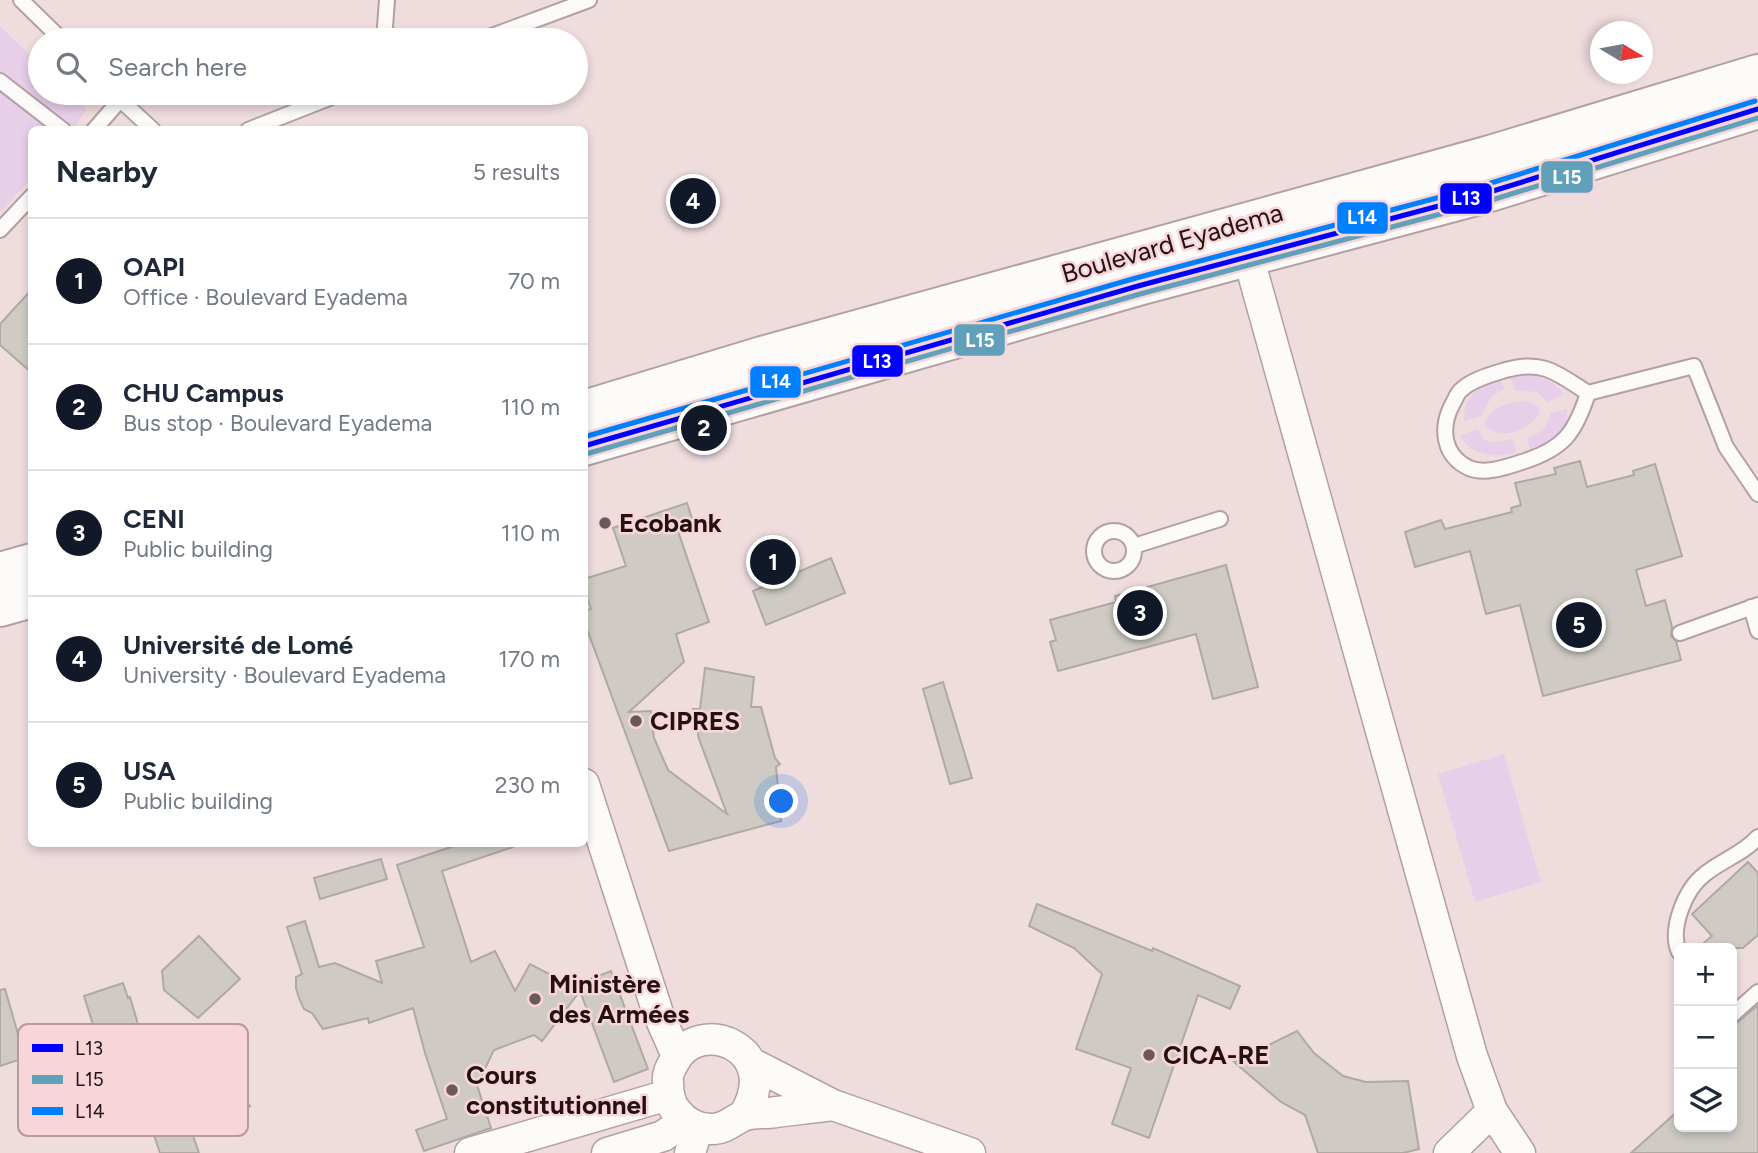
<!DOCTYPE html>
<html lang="en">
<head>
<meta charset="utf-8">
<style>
  :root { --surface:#fff; --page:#f2f2f3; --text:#1f2937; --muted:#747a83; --line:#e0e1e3; --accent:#111827 }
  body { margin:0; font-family:Figtree,sans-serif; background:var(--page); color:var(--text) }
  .controls { position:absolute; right:21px; bottom:21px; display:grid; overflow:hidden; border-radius:10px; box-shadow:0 4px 10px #0003 }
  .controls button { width:63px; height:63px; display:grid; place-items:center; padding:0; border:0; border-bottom:2px solid var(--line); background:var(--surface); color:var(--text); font:35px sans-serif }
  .compass { position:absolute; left:1590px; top:21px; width:63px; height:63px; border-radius:50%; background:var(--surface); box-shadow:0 4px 10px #0003; rotate:100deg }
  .you { position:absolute; left:782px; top:802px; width:24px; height:24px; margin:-18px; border:5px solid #fff; border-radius:50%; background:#1a73e8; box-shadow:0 0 0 10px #1a73e833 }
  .badge { display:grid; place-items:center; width:46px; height:46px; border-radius:50%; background:var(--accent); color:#fff; font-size:23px; font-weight:700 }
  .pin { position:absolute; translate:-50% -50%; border:4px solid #fff; box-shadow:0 2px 7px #0006 }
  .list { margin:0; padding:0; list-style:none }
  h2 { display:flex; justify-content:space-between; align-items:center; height:91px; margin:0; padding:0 28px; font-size:30px }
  h2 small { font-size:23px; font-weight:400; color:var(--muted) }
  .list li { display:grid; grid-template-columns:46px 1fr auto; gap:21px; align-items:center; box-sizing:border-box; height:126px; padding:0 28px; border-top:2px solid var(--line) }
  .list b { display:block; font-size:26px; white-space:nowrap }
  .list p { margin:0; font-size:23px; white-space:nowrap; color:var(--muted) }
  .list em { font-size:23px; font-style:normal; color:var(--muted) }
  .icon { flex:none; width:38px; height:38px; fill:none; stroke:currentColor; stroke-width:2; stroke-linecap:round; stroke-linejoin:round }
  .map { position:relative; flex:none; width:1758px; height:1153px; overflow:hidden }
  .search { position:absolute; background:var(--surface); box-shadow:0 4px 10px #0003; left:28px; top:28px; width:560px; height:77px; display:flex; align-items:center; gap:18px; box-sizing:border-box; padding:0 24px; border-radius:38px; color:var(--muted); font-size:26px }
  .panel { position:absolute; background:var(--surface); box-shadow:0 4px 10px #0003; left:28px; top:126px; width:560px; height:721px; border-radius:10px }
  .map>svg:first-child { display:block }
</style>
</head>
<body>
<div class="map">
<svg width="1758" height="1153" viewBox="0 0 1758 1153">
  <rect width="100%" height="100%" fill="#efddde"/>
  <path fill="#e7cfe9" d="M 0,26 L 40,65 L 40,93 L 69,93 L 87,110 L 73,129 L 32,130 L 31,179 L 0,213 Z
    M 1524,375 C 1541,377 1554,380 1564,394 L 1548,402 L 1537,392 L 1514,390 L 1512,378 Z
    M 1499,377 L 1505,389 L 1492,396 L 1481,416 L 1464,421 C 1463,396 1479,387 1499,377 Z
    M 1527,401 L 1539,407 L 1540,413 C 1529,431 1499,443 1484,424 C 1491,406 1509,402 1527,401 Z
    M 1567,409 C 1570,433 1550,443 1530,451 L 1527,438 C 1539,434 1549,427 1550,413 Z
    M 1478,429 L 1485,440 L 1495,442 L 1513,439 L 1517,453 C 1496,458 1471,456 1460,436 Z
    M 1504,754 L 1541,882 L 1475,902 L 1438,774 Z"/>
  <path fill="#cfcbc4" stroke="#aeaaa3" stroke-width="2" d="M 32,289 L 32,373 L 0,345 L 0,324 Z
    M 1580,461 L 1587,487 L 1634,475 L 1633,471 L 1655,464 L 1682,556 L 1636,570 L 1646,606 L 1665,600 L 1672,627 L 1671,636 L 1676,641 L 1681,660 L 1543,696 L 1520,605 L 1486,614 L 1470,551 L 1415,567 L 1405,532 L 1441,520 L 1445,529 L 1512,512 L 1511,508 L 1521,505 L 1515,483 L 1556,474 L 1554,468 Z
    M 687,503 L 694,525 L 678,531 L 709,622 L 676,634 L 684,662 L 629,712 L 651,711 L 654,738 L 668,770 L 727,814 L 699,739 L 693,709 L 700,709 L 705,668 L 754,677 L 751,707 L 761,707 L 775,758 L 780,764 L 776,767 L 781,821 L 669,851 L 584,621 L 584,611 L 591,609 L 584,588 L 584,579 L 626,566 L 613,528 Z
    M 831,558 L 845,593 L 766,625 L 753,591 Z
    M 1226,565 L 1258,687 L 1213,699 L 1196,634 L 1058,671 L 1050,642 L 1056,640 L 1050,620 L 1116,602 L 1115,596 Z
    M 943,682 L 972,778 L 950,784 L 923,689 Z
    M 460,844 L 512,844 L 513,847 L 442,871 L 471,962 L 495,951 L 515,991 L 530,964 L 580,990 L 577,984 L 611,971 L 648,1069 L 614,1082 L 580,991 L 542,1041 L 534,1035 L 494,1050 L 477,1085 L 491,1128 L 424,1151 L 416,1130 L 447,1119 L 425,1053 L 413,1008 L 369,1023 L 368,1018 L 323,1029 L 312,1013 L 304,1009 L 299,998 L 296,988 L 296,977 L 302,974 L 287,927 L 305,921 L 319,967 L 335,963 L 382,983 L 376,961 L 424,947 L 397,865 Z
    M 381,859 L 387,879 L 320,899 L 314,878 Z
    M 1748,862 L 1758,873 L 1758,935 L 1743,948 L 1698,948 L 1712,936 L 1692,914 Z
    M 1037,904 L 1152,951 L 1153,948 L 1240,986 L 1230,1009 L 1198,995 L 1149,1138 L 1112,1124 L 1131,1068 L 1076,1049 L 1102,974 L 1074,948 L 1029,926 Z
    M 199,936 L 240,979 L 198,1018 L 164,990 L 162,971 Z
    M 123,983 L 128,998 L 130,997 L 158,1092 L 138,1099 L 119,1041 L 100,1047 L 84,996 Z
    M 5,989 L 18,1034 L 41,1030 L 48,1031 L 52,1036 L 54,1043 L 52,1049 L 46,1054 L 37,1054 L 0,1066 L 0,990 Z
    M 1758,1005 L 1758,1153 L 1631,1153 L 1679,1110 L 1679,1127 L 1732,1127 L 1732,1024 L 1738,1022 Z
    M 1297,1031 L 1314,1053 L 1343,1076 L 1366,1082 L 1408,1081 L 1419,1149 L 1403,1153 L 1318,1153 L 1305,1115 L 1281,1102 L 1234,1062 Z
    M 204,1073 L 215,1074 L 242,1092 L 239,1096 L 250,1106 L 233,1124 L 224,1115 L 179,1107 L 176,1088 L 195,1083 Z
    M 184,1109 L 199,1153 L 160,1153 L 148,1117 Z"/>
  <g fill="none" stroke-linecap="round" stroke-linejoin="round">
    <g stroke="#b2a0a2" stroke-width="18">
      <path id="service" d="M 21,0 L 62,40
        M 384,40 L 387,0
        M 481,40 L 589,0
        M 0,81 L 63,130
        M 113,93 L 153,130
        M 94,130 L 120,100
        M 248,130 L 342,93
        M 0,230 L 32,196
        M 1588,393 C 1575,434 1563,449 1522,462 C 1506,467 1485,475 1469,468 C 1443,456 1440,428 1452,405 C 1455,400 1457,394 1460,391 C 1470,381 1486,376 1499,372 C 1515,367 1530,364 1546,369 C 1561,374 1575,385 1588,393 L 1694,366 L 1726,447 L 1758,494
        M1094 551a20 20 0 1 1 40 0a20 20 0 1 1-40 0Z
        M 1134,546 L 1220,519
        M 1751,607 L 1758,631
        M 1680,633 L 1758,605
        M 1679,952 C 1669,929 1685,889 1705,874 C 1722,860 1743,854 1758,837
        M 1732,1015 L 1758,992"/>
    </g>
    <g stroke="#b2a0a2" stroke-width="33">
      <path id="minor" d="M 1243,238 L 1472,1056 L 1492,1111 L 1520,1153
        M 584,784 L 658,1013 L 677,1056
        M 751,1063 L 833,1105 L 970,1153
        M 744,1115 C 785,1048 698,1014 674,1062 C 670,1069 667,1074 668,1082 C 668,1093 669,1103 677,1112 C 686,1123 699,1130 714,1129 C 727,1128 733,1120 743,1116 C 750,1113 762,1113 769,1113 C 791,1110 812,1108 833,1105
        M 470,1153 L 668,1095
        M 607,1153 L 663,1136 L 685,1121
        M 690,1153 L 698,1127
        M 1449,1153 L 1492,1111"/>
    </g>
    <g stroke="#b2a0a2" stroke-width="42">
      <path id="trunk" d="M 584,410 L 762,356 L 1490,155 L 1758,74
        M 584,446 L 1138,286 L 1480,195 L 1758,109
        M 0,572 L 32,563
        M 0,607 L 32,598"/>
    </g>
    <use href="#service" stroke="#fdfafa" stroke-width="14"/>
    <use href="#minor" stroke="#fdfafa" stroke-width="30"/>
    <use href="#trunk" stroke="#fdfafa" stroke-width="38"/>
    <g stroke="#f7d5d8" stroke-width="10">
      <path id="bus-1" d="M 584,446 L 1138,286 L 1480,195 L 1758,109"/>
    </g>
    <g stroke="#f7d5d8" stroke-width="10">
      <path id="bus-2" d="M 586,454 L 1140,294 L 1482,203 L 1758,118"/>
    </g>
    <g stroke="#f7d5d8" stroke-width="10">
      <path id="bus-3" d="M 584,437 L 1136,278 L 1478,187 L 1755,101"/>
    </g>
    <use href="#bus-1" stroke="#00f" stroke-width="5"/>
    <use href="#bus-2" stroke="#60a0ba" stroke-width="5"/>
    <use href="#bus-3" stroke="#007fff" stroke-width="5"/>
  </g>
  <g fill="#6b585a" stroke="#f7d5d8" stroke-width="2.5">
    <circle cx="605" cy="523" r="7"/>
    <circle cx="636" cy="721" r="7"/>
    <circle cx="535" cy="999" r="7"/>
    <circle cx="1149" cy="1055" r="7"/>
    <circle cx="452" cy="1090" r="7"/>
  </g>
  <g text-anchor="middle" stroke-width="5" stroke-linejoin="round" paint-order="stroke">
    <g font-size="26" fill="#241113" stroke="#f7d5d8">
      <text transform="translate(1172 243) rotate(-16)" y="9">Boulevard Eyadema</text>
    </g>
    <g font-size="26" font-weight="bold" fill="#241113" stroke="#f7d5d8" text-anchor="start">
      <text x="619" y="532">Ecobank</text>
      <text x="650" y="730">CIPRES</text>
      <text x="549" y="993">Ministère<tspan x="549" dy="30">des Armées</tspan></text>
      <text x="1163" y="1064">CICA-RE</text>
      <text x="466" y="1084">Cours<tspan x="466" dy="30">constitutionnel</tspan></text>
    </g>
  </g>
  <rect x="18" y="1024" width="230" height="112" rx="10" fill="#f7d5d8" stroke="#b89a9d" stroke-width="2"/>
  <rect x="32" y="1044" width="31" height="8" fill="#00f"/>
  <rect x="32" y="1075" width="31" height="9" fill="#60a0ba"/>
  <rect x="32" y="1107" width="31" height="8" fill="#007fff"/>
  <g font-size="19" fill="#241113">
    <text x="75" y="1055">L13</text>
    <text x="75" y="1086">L15</text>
    <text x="75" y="1118">L14</text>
  </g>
  <g stroke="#f7d5d8" stroke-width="2.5">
    <rect x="1540" y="160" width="54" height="34" rx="7" fill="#60a0ba"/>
    <rect x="1439" y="182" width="54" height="33" rx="7" fill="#00f"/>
    <rect x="1336" y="201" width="53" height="34" rx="7" fill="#007fff"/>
    <rect x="953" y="323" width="53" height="34" rx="7" fill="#60a0ba"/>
    <rect x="851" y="344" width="53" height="34" rx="7" fill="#00f"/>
    <rect x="749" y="365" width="53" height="34" rx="7" fill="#007fff"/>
  </g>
  <g font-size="19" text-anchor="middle" font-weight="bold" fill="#fff">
    <text x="1567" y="184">L15</text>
    <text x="1466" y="205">L13</text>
    <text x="1362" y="224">L14</text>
    <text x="980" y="347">L15</text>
    <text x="877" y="368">L13</text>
    <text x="776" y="388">L14</text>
  </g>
</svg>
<div class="controls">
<button>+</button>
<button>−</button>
<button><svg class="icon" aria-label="layers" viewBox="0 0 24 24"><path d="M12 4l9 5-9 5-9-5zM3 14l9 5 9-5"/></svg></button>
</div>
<svg class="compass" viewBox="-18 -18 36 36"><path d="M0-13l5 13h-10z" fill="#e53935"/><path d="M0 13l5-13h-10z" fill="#747a83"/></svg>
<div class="you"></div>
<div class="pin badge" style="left:773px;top:562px">1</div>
<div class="pin badge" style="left:704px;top:428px">2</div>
<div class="pin badge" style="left:1140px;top:613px">3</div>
<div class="pin badge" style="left:693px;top:201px">4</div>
<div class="pin badge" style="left:1579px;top:625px">5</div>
<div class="search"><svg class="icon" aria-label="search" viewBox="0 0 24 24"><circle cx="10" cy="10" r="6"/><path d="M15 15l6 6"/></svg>Search here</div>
<section class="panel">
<h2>Nearby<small>5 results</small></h2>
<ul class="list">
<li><span class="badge">1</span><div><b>OAPI</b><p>Office · Boulevard Eyadema</p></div><em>70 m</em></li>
<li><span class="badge">2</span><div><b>CHU Campus</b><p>Bus stop · Boulevard Eyadema</p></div><em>110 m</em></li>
<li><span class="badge">3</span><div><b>CENI</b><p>Public building</p></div><em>110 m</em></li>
<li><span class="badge">4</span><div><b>Université de Lomé</b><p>University · Boulevard Eyadema</p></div><em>170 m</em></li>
<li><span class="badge">5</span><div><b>USA</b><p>Public building</p></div><em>230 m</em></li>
</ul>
</section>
</div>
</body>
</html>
